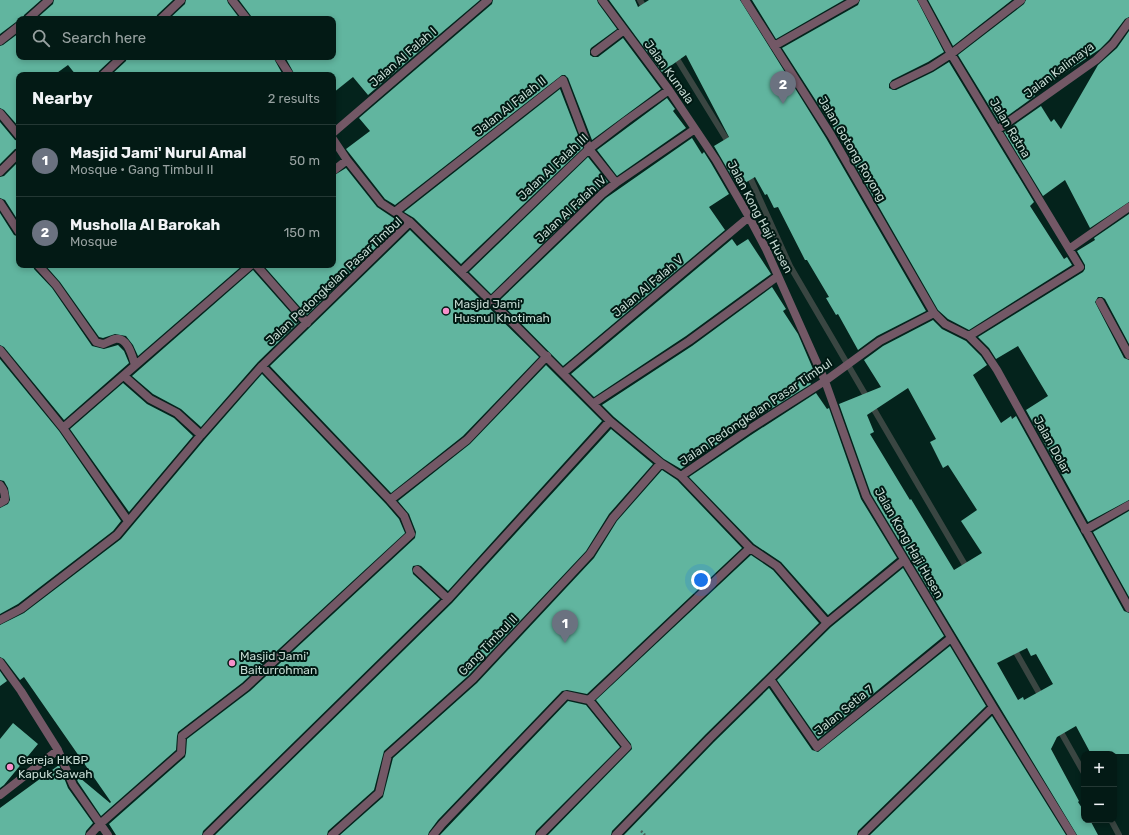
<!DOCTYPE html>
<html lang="en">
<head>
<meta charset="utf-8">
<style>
  :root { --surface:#031a15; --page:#112722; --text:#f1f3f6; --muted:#97a1a0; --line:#243834; --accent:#b45309 }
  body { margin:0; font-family:Rubik,sans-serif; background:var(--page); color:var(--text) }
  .controls { position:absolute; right:12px; bottom:12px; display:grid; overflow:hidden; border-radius:8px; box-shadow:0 2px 6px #0003 }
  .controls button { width:36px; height:36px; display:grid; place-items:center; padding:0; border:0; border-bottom:1px solid var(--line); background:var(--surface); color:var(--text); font:20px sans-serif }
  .you { position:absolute; left:701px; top:580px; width:14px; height:14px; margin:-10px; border:3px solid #fff; border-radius:50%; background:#1a73e8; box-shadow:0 0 0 6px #1a73e833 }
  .badge { display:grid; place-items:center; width:26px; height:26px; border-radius:50%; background:var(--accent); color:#fff; font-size:13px; font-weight:700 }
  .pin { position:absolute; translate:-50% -33px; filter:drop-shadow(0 1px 2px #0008) }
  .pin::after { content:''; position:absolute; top:21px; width:14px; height:12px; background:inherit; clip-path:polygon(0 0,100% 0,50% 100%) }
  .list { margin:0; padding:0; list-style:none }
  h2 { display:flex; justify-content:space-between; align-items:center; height:52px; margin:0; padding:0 16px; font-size:17px }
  h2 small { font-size:13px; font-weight:400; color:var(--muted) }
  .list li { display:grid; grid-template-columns:26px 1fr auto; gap:12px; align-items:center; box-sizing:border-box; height:72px; padding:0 16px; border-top:1px solid var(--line) }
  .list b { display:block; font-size:15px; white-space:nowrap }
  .list p { margin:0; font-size:13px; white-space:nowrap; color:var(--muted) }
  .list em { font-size:13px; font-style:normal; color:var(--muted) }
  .icon { flex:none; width:22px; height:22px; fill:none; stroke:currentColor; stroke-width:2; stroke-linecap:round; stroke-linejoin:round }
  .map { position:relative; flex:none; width:1129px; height:835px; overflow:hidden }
  .search { position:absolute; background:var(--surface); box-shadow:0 2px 6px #0003; left:16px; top:16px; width:320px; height:44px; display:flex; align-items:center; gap:10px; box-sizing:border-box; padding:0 14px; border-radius:8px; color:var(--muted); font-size:15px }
  .panel { position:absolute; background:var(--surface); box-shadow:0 2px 6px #0003; left:16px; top:72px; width:320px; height:196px; border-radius:8px }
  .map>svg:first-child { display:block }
</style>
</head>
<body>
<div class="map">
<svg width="1129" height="835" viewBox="0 0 1129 835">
  <rect width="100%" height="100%" fill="#04231c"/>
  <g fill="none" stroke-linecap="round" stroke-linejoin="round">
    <path stroke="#3a4642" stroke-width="6" d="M 640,0 L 646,11
      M 674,54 L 730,145
      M 748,173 L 790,266 L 968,570
      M 1013,647 L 1042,698
      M 1058,727 L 1084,773
      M 1111,820 L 1119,835"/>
  </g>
  <path fill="#61b59f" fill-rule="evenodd" d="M 0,0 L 41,0 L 24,15 L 23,19 L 19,19 L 19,21 L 16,22 L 0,34 Z
    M 54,0 L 173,0 L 157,15 L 156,19 L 36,19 L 53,4 Z
    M 186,0 L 227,0 L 228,3 L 240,19 L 169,19 L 185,4 Z
    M 239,0 L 480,0 L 368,95 L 353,77 L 333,93 L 333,75 L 295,75 L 285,57 L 333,57 L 333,19 L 252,19 L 251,16 Z
    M 493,0 L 597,0 L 598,3 L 617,29 L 591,48 L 590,50 L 590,55 L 593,57 L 598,57 L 623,38 L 661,89 L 592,140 L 568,78 L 565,75 L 562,75 L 395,205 L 385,199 L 346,149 L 370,131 L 359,118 L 492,4 Z
    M 609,0 L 635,0 L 638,7 L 649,0 L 740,0 L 826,138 L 926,311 L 877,336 L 858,350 L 838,314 L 836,315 L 826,298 L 829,297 L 807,260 L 805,260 L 778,207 L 774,208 L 767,194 L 765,195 L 755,177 L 738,187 L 714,146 L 729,137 L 686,55 L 662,72 Z
    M 752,0 L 844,0 L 776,39 Z
    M 860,0 L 917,0 L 944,52 L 928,62 L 892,80 L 889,84 L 889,88 L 893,90 L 896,90 L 933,72 L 949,62 L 1034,202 L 1030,206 L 1064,259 L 1067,257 L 1072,265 L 969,330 L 948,319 L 938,310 L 836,132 L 782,48 L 858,5 Z
    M 928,0 L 1012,0 L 953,46 Z
    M 1026,0 L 1129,0 L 1129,17 L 1125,19 L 1109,40 L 1100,49 L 1033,94 L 1035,96 L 999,122 L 958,55 L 1024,4 Z
    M 1129,31 L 1129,202 L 1090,228 L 1065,180 L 1043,196 L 1004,132 L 1041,106 L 1051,122 L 1054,119 L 1061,129 L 1098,65 L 1117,48 Z
    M 19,33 L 19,57 L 114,57 L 99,71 L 98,75 L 76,75 L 68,65 L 54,75 L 19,75 L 19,127 L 4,110 L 0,108 L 0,46 L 3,45 Z
    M 127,57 L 273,57 L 283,75 L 111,75 L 126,61 Z
    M 560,89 L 583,148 L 461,264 L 414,218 L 404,212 Z
    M 667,98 L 675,109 L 673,111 L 686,128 L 617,176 L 597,150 Z
    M 0,122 L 15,140 L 19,141 L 19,148 L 15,149 L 0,164 Z
    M 692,138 L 702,154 L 704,152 L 711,163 L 729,194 L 709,207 L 725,230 L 563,366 L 499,301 L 606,198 Z
    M 588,157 L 608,182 L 598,190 L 491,294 L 469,272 Z
    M 19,161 L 19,222 L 5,200 L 0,198 L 0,177 L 4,176 Z
    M 346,168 L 377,207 L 401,223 L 307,315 L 263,265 L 333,265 L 333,176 Z
    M 0,213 L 14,235 L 19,237 L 19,265 L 33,265 L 34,269 L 52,288 L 92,346 L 104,349 L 118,345 L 124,351 L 129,363 L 64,420 L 4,347 L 0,345 Z
    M 1129,214 L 1129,344 L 1105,299 L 1102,297 L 1098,297 L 1095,302 L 1124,358 L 1129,360 L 1129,500 L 1088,522 L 1026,410 L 1048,396 L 1018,346 L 996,359 L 989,348 L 978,337 L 1083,272 L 1085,269 L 1085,265 L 1077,251 L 1095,240 L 1094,238 Z
    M 410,230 L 539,357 L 463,436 L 391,493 L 270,366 Z
    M 732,239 L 737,246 L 748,239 L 771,274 L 686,336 L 594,397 L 571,374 Z
    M 45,265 L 243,265 L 138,356 L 133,345 L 126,336 L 115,334 L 103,338 L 99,337 L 60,282 Z
    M 253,270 L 299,322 L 258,362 L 201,427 L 181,409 L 153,394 L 132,376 Z
    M 772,287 L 786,309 L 783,311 L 798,334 L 813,369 L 805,375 L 811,384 L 745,425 L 681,469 L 664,459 L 614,417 L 602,405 L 692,346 Z
    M 933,320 L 942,329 L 966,341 L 981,356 L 987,365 L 973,375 L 1001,423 L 1011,416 L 1012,419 L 1016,416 L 1124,611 L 1129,613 L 1129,754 L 1091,754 L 1076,726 L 1057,737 L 1051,749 L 1079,801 L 1078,802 L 1084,811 L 1084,820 L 1090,820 L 1098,835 L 1077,835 L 871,494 L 839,404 L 881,387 L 864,360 L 883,346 ZM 908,388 L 936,439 L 930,442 L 943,468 L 948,465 L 977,510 L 961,521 L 982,553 L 954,570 L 911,499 L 910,500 L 870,434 L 874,432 L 867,415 ZM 1027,648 L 1031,656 L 1036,654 L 1053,684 L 1024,700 L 1023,697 L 1018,700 L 997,663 Z
    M 0,359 L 59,431 L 121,521 L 113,531 L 18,604 L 0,614 L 0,508 L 8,504 L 10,500 L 8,488 L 4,481 L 0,480 Z
    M 546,365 L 602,421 L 448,591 L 421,566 L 418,565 L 413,566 L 412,569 L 413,574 L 440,599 L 203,831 L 202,835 L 116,835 L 109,824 L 185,757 L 186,753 L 187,739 L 250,691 L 415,538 L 416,532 L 409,514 L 398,501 L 470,444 Z
    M 262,374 L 386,504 L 399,519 L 405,533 L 242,683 L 178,732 L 177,736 L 176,750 L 101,816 L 78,782 L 74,773 L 110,803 L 111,802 L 24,677 L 20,680 L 4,659 L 0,657 L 0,625 L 24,613 L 121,539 L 205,439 Z
    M 123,383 L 147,404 L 174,418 L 193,436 L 129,512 L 70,429 Z
    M 816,393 L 827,409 L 829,408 L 861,499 L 897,558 L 828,615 L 781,562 L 754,544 L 689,477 L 751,435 Z
    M 611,429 L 653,464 L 609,514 L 586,551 L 469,675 L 384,751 L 374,790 L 328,831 L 327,835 L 215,835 L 452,603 Z
    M 662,470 L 677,480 L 742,548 L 587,694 L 567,690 L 562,691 L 438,820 L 429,832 L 428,835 L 340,835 L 383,797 L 393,758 L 477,683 L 594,558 L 617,521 Z
    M 1129,511 L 1129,597 L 1093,532 Z
    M 751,555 L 773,570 L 819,623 L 706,734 L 612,831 L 611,835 L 548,835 L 632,749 L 631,744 L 596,700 Z
    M 903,568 L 944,636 L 818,739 L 777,680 L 831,627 Z
    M 950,646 L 986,706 L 858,831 L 857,835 L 624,835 L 714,742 L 769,688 L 812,750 L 818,752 Z
    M 0,671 L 7,681 L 0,686 Z
    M 568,701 L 586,705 L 620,747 L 536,831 L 535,835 L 440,835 Z
    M 992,716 L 1066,835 L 870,835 Z
    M 13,723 L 38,744 L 4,785 L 0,788 L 0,739 Z
    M 59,765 L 68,788 L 93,823 L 86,831 L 85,835 L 0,835 L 0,808 Z"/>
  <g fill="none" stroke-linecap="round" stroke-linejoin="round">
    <path stroke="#45615a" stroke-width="2.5" stroke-dasharray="2 2" stroke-linecap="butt" d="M 641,831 L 645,835"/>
    <path stroke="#735866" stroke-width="8" d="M 232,0 L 247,19
      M 602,0 L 669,90 L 716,160 L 749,217 L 766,249 L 825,381 L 866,496 L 993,707 L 1072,835
      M 745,0 L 831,135 L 934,313 L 945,324 L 969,336 L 985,352 L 997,370 L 1129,608
      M 922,0 L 951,54 L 1080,267 L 969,336
      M 28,19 L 49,0
      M 161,19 L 181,0
      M 0,41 L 19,26
      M 774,46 L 855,0
      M 595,52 L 624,30
      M 278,57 L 290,75
      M 103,75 L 122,57
      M 894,85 L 931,67 L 951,54 L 1021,0
      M 0,113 L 19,136
      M 997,130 L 1096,60 L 1113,44 L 1129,22
      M 333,133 L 488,0
      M 333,139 L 347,160 L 381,203 L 410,222 L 507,317 L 610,421 L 661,463 L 681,476 L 748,430 L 825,381 L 880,341 L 934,313
      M 333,171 L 347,160
      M 0,172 L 19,153
      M 0,203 L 19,232
      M 395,212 L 563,80 L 589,149 L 616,183
      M 1069,249 L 1129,207
      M 38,265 L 56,285 L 96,342 L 103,344 C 107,343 111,340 115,339 C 128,337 132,356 135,365
      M 256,265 L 307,323
      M 461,272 L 589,149 L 627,120 L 669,90
      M 491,301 L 602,194 L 616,183 L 695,129
      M 1100,302 L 1129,355
      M 0,350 L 63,428 L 128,521
      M 563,373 L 749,217
      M 124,376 L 150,399 L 177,413 L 201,435
      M 594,403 L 689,341 L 778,276
      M 63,428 L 251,265
      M 681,476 L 750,548 L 777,566 L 827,623
      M 0,485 C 4,490 5,493 5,500 L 0,503
      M 390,500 L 467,440 L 547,356
      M 1085,530 L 1129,505
      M 417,570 L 448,599
      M 0,620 L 21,609 L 117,535 L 201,435 L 262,366 L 410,222
      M 0,662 L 21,691 L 58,750 L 73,785 L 108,835
      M 770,679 L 817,747 L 951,638
      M 589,700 L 750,548
      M 0,795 L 58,750
      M 90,835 L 100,824 L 181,753 L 182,736 L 246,687 L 411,534 L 404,516 L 390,500 L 262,366
      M 207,835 L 448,599 L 610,421
      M 332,835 L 379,793 L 388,755 L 473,679 L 590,554 L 613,518 L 661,463
      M 433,835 L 442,824 L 566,695 L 589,700 L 627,747 L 540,835
      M 616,835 L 710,738 L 827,623 L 904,560
      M 862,835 L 993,707"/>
  </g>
  <g fill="#f890cb" stroke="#001913" stroke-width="1.5">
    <circle cx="446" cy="311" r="4"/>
    <circle cx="232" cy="663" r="4"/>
    <circle cx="10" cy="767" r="4"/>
  </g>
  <g text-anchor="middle" stroke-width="4" stroke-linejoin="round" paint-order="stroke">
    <g font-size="12" fill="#c3d8d1" stroke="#001913">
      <text transform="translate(403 57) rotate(-41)" y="4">Jalan Al Falah I</text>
      <text transform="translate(1059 70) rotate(-37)" y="4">Jalan Kalimaya</text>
      <text transform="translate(669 72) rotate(54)" y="4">Jalan Kumala</text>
      <text transform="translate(510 106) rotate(-38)" y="4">Jalan Al Falah II</text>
      <text transform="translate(1010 128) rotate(59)" y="4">Jalan Ratna</text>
      <text transform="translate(852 149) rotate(59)" y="4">Jalan Gotong Royong</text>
      <text transform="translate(553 167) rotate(-43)" y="4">Jalan Al Falah III</text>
      <text transform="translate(571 209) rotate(-43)" y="4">Jalan Al Falah IV</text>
      <text transform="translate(760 217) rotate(62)" y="4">Jalan Kong Haji Husen</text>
      <text transform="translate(334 281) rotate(-43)" y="4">Jalan Pedongkelan Pasar Timbul</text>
      <text transform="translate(648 286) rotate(-40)" y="4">Jalan Al Falah V</text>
      <text transform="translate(756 412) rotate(-34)" y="4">Jalan Pedongkelan Pasar Timbul</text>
      <text transform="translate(1052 445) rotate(61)" y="4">Jalan Dolar</text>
      <text transform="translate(909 543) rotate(60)" y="4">Jalan Kong Haji Husen</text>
      <text transform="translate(488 645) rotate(-46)" y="4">Gang Timbul II</text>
      <text transform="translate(844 710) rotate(-39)" y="4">Jalan Setia 7</text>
    </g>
    <g font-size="12" fill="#c3d8d1" stroke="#001913" text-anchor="start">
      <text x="454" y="308">Masjid Jami'<tspan x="454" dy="14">Husnul Khotimah</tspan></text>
      <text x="240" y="660">Masjid Jami'<tspan x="240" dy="14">Baiturrohman</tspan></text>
      <text x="18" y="764">Gereja HKBP<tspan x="18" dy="14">Kapuk Sawah</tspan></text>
    </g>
  </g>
</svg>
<div class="controls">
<button>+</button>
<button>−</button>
</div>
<div class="you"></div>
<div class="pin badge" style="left:565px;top:643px;background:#6b7280">1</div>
<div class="pin badge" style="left:783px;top:104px;background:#6b7280">2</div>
<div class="search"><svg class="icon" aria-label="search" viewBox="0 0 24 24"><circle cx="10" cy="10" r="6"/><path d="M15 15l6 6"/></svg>Search here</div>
<section class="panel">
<h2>Nearby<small>2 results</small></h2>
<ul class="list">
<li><span class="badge" style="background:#6b7280">1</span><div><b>Masjid Jami' Nurul Amal</b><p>Mosque · Gang Timbul II</p></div><em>50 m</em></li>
<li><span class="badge" style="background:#6b7280">2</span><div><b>Musholla Al Barokah</b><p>Mosque</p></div><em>150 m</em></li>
</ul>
</section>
</div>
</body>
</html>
